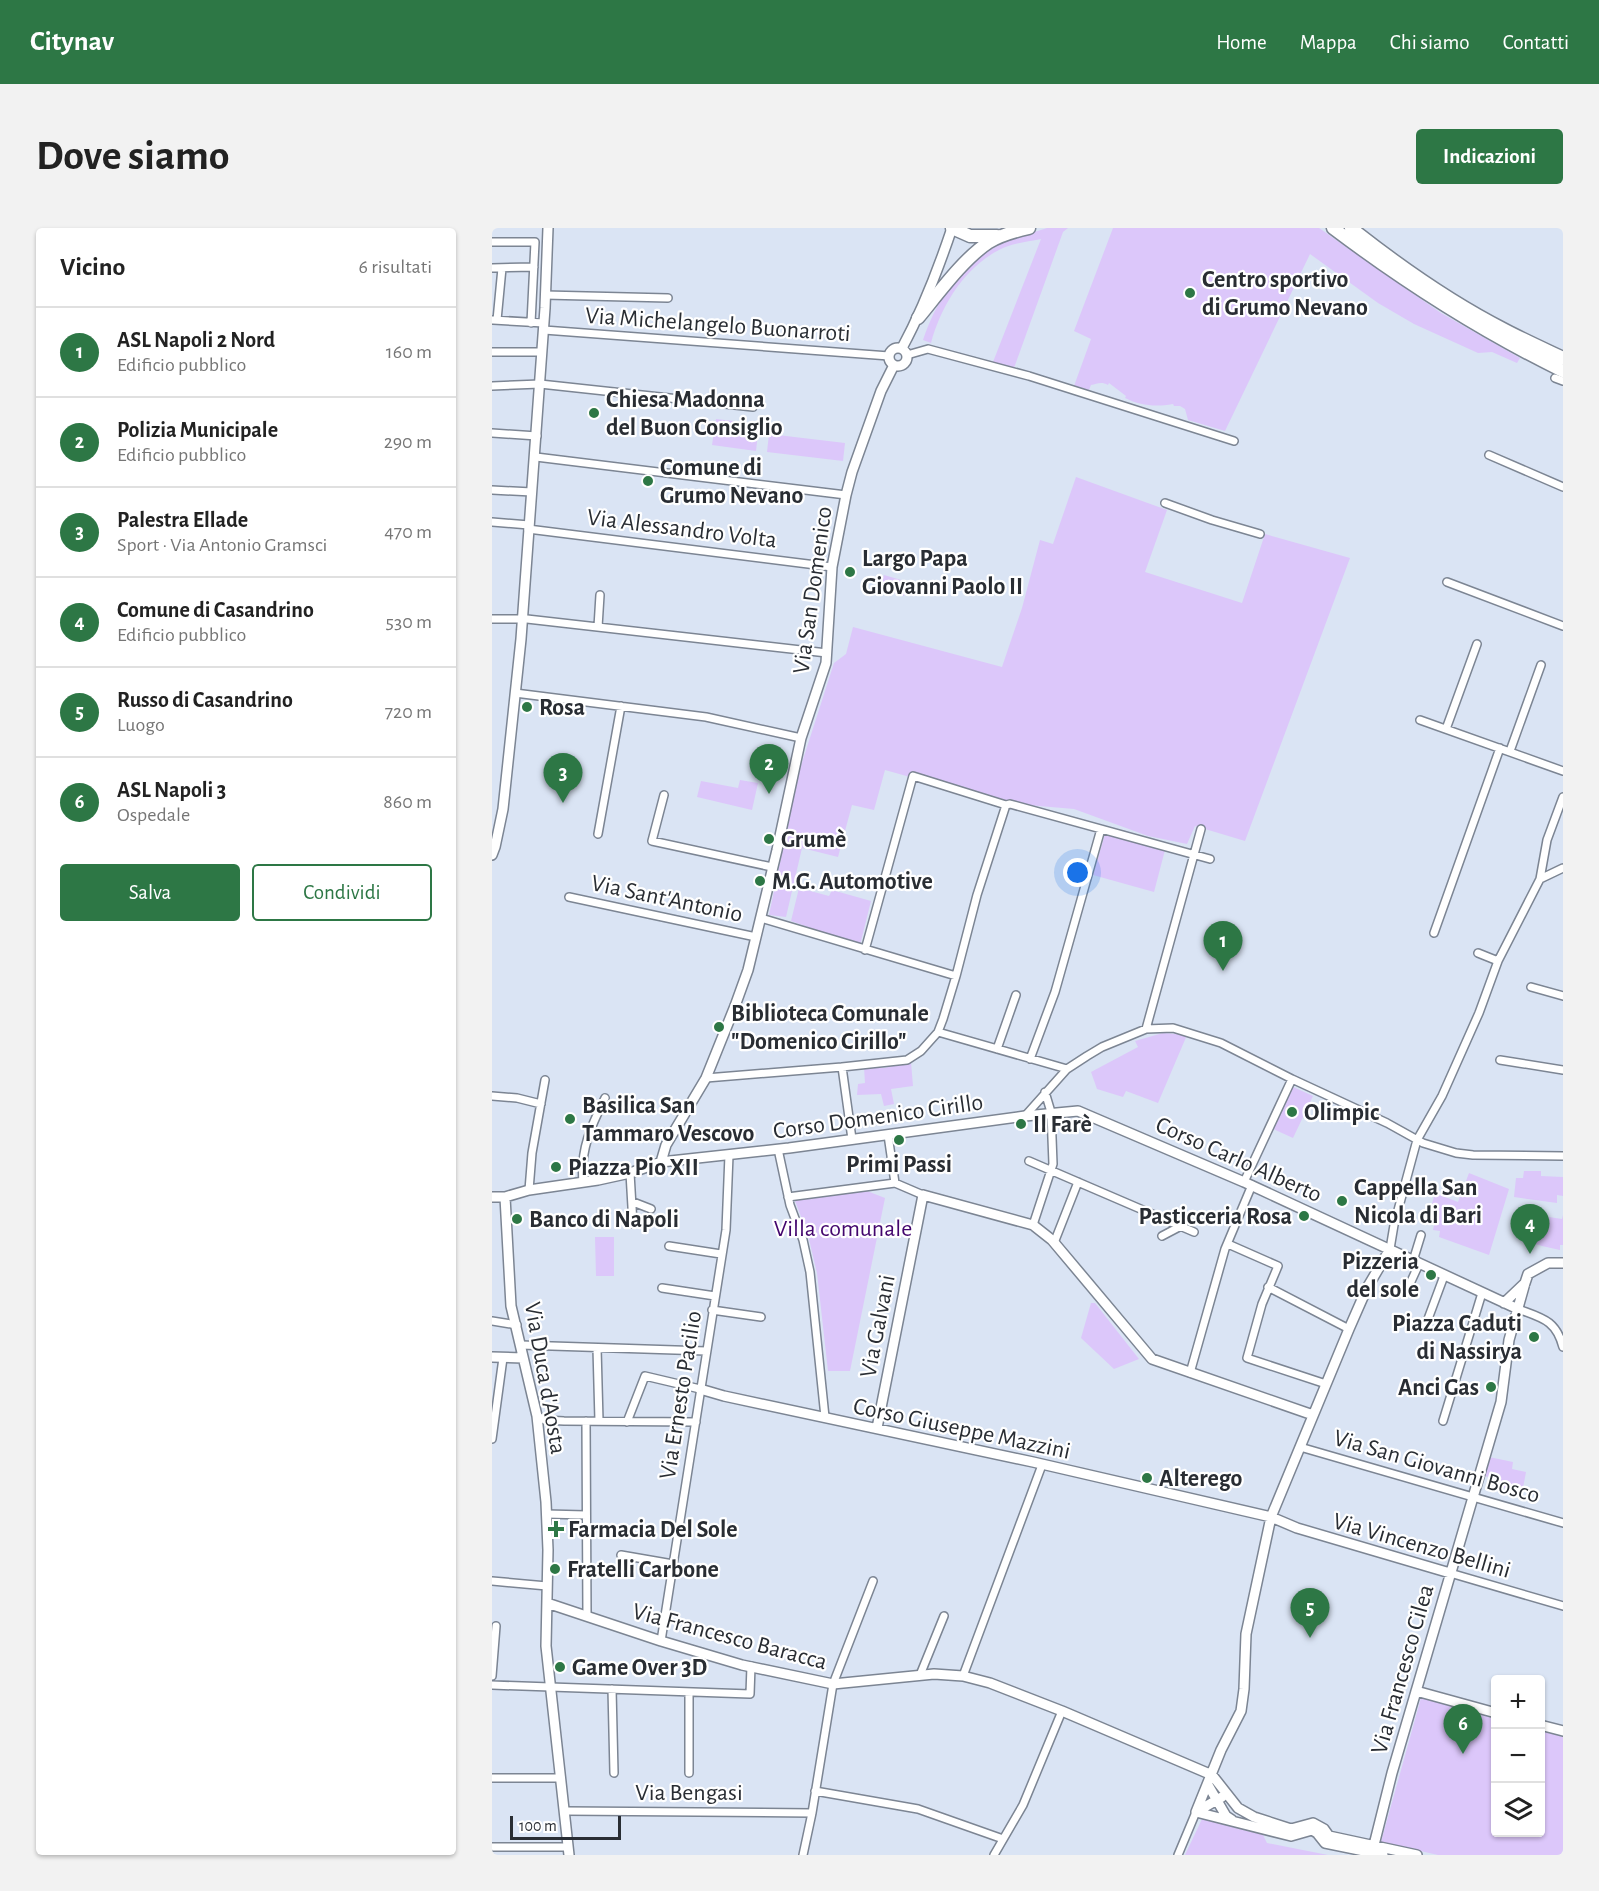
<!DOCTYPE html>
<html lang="it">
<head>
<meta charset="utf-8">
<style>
  :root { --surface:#fff; --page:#f2f2f2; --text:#222; --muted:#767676; --line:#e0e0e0; --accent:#2d7745 }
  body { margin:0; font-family:"Alegreya Sans",sans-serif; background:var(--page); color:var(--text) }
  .controls { position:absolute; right:18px; bottom:18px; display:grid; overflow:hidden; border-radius:6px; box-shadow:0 2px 4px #0004 }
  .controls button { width:54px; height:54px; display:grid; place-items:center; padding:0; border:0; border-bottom:2px solid var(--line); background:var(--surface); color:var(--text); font:30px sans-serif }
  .scale { position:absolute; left:18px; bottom:15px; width:111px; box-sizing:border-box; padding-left:6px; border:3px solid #292d33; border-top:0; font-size:16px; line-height:21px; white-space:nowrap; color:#292d33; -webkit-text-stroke:4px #fff; paint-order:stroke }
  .you { position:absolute; left:586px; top:645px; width:21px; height:21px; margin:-15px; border:4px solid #fff; border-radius:50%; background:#1a73e8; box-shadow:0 0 0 9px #1a73e833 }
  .badge { display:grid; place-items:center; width:39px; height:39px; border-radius:50%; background:var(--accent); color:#fff; font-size:20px; font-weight:700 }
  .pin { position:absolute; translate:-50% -50px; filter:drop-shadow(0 2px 3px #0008) }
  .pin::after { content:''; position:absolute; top:32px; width:21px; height:18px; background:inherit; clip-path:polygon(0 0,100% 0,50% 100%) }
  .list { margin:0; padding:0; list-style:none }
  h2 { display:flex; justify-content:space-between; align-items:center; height:78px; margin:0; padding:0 24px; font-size:26px }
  h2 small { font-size:20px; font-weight:400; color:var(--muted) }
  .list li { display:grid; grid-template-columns:39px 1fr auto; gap:18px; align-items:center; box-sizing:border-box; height:90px; padding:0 24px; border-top:2px solid var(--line) }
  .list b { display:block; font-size:22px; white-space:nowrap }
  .list p { margin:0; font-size:20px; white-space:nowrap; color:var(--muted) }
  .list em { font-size:20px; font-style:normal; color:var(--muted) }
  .actions { display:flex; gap:12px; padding:18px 24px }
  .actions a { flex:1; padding:14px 0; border:2px solid var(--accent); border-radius:6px; text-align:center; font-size:21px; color:var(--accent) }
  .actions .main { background:var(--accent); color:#fff }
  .icon { flex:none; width:33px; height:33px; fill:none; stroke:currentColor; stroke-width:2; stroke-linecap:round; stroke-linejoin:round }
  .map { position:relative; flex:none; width:1071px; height:1627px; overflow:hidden; border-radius:6px }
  header { display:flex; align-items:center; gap:36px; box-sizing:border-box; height:84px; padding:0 30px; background:var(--accent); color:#fff }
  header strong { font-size:28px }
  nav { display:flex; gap:33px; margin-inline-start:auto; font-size:21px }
  .intro { display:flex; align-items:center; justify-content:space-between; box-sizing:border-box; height:144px; padding:0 36px }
  h1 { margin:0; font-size:42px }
  .button { padding:15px 27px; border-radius:6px; background:var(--accent); color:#fff; font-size:21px; font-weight:700 }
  main { display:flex; gap:36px; padding:0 36px }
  aside { flex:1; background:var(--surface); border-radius:6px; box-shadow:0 2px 4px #0004 }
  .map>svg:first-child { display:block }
</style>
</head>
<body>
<header>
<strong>Citynav</strong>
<nav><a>Home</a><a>Mappa</a><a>Chi siamo</a><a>Contatti</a></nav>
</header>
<div class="intro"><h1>Dove siamo</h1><a class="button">Indicazioni</a></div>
<main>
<aside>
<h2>Vicino<small>6 risultati</small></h2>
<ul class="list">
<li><span class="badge">1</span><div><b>ASL Napoli 2 Nord</b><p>Edificio pubblico</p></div><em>160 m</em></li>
<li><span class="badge">2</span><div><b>Polizia Municipale</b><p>Edificio pubblico</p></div><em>290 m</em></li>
<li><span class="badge">3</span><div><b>Palestra Ellade</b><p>Sport · Via Antonio Gramsci</p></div><em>470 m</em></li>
<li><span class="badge">4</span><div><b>Comune di Casandrino</b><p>Edificio pubblico</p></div><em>530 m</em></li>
<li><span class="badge">5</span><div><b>Russo di Casandrino</b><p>Luogo</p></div><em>720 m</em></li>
<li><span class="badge">6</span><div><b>ASL Napoli 3</b><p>Ospedale</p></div><em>860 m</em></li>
</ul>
<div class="actions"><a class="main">Salva</a><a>Condividi</a></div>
</aside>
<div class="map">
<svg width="1071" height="1627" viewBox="0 0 1071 1627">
  <rect width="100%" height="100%" fill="#dae4f4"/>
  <path fill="#dcc7fa" d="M 555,0 L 576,0 L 571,4 L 522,140 L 501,134 L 549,11 C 535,14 520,15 507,22 C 472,40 449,78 439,115 L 431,112 C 446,68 471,32 515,13 C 528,7 542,5 555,0 Z
    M 621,0 L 827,0 L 949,85 L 1028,130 L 1025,135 L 1000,124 L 986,125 L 922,96 L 886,75 L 818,26 L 733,203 L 696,192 L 693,181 L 688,178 L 682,178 L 681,176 C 664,179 649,178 633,170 L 634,168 L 617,155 L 616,157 C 609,153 605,156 599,157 L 597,162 L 582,158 L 599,111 L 582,103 Z
    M 224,191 L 267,196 L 264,223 L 220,217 Z
    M 277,206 L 353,215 L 351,233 L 275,224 Z
    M 584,249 L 675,282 L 653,344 L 750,375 L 773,306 L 858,330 L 753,613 L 703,598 L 695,616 L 656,608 L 582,581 L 511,575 L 393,542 L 382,582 L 360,577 L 346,629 L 310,620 L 294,689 L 277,687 L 307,544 L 342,435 L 354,426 L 361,399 L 510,439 L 530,380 L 548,312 L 561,316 Z
    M 392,347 L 416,354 L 412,368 L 388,361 Z
    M 248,552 L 266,555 L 260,582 L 205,569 L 209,553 L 246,560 Z
    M 613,606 L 673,622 L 662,664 L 601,647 Z
    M 307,660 L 337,668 L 340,662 L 379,673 L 368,717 L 299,693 Z
    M 671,805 L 695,807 L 666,875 L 634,863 L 631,869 L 605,861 L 599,844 L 646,819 L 643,813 Z
    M 419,834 L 421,858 L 399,861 L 402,876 L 392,878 L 389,866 L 365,867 L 366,856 L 373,855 L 372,839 L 392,840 Z
    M 799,858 L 821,868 L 801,910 L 779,900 Z
    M 1032,943 L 1049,943 L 1049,948 L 1071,949 L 1071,968 L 1065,967 L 1065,975 L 1022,969 L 1024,950 L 1031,950 Z
    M 977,945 L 1017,961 L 997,1027 L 947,1009 L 948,1003 L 941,1002 L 944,988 L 937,986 L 943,965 L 966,974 Z
    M 375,963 L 393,970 L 358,1143 L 336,1143 L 325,1045 L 316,1007 L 302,970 Z
    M 1038,986 L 1070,991 L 1071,987 L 1071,1017 L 1068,1017 L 1068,1022 L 1050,1018 L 1031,1012 Z
    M 103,1009 L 122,1009 L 122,1048 L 104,1048 Z
    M 599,1075 L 603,1075 L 647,1131 L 622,1141 L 589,1110 Z
    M 997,1229 L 1021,1234 L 1020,1241 L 1034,1244 L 1031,1260 L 1028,1260 L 1028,1263 L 996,1256 L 997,1249 L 991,1248 Z
    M 929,1470 L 1003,1491 L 1004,1604 L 1048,1604 L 1049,1503 L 1071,1509 L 1071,1627 L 946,1627 L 889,1614 Z
    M 710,1591 L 771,1607 L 775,1615 L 836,1627 L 693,1627 Z"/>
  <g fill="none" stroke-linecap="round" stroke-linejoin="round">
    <g stroke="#7c8593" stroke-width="10">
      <path id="street" d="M 0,14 L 43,14 L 39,95
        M 0,40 L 42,39
        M 53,67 L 176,70
        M 1,92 L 52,95
        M 5,92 L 10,40
        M 52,102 L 397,128
        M 0,124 L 50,124
        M 415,127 L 436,121 L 537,148 L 742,213
        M 1063,150 L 1071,153
        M 0,158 L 48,156 L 261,179
        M 0,205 L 45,208
        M 997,227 L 1071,259
        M 44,229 L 354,267
        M 0,262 L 40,264
        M 673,275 L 720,292 L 768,306
        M 0,294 L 37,297
        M 36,301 L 340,339
        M 955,354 L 1071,398
        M 0,391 L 35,391 L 335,425
        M 106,399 L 108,367
        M 23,465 L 214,489 L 309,510
        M 928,492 L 1071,543
        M 954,501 L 985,416
        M 1018,523 L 1049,437
        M 172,567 L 160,613 L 280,639
        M 106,606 L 129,478
        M 1048,651 L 1055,612 L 1071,569
        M 77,669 L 264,709
        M 269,690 L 464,748
        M 942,705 L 1008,520
        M 373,722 L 421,548 L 514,577
        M 986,725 L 1006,733
        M 1039,759 L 1071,768
        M 654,801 L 709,601
        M 446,804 L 575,841
        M 505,821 L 524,767
        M 538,831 L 563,764 L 609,601
        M 1008,832 L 1071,842
        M 350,839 L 360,911
        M 214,850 L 350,839 L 415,832 L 429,823 L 446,804 L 451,791 L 464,748 L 485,667 L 514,577 L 518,576 L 718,631
        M 0,868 L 25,870 L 49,876
        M 533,888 L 575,841 L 595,828 L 610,819 L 654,801 L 681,800 L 729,815 L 800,851 L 895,895 L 931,915 L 964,925 L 981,927 L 1071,928
        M 396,907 L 403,955
        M 286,921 L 298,977 L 311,1012 L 318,1044 L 333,1189
        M 537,933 L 702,1004
        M 138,945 L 141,996
        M 91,954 C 88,922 99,898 113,870
        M 752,954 L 800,851
        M 403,955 L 431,967
        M 37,962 L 40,925 L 53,852
        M 296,969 L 403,955
        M 141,974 L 159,981
        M 541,997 L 561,936 L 559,884 L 553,864
        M 670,1008 L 689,998
        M 562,1015 L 586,954
        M 736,1016 L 786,1038 L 770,1076 L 755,1130 L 834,1156
        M 177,1018 L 229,1026
        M 898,1021 L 902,997 L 925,912 L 950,868 L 987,785 L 1006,733 L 1048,651 L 1071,640
        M 921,1033 L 929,1007
        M 776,1059 L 857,1101
        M 170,1060 L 223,1068
        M 916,1060 L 927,1036
        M 1026,1081 C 1050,1090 1064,1092 1071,1119
        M 220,1082 L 269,1089
        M 0,1093 L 25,1097
        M 933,1099 L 952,1048
        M 29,1117 L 214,1123
        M 105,1120 L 107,1193
        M 698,1145 L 733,1021 L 760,957
        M 45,1188 L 53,1192 L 72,1193 L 204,1194
        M 94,1193 L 95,1388
        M 951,1193 L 990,1065
        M 135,1194 L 153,1148 L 208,1161
        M 0,1211 L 11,1130
        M 808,1219 L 1071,1295
        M 54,1286 L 94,1287
        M 129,1327 L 181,1336
        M 958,1345 L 1071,1378
        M 0,1353 L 55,1358
        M 169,1413 L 234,1002 L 237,927
        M 428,1447 L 452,1388
        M 0,1448 L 4,1398
        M 471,1448 L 550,1237
        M 0,1457 L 258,1466 L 259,1438
        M 120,1461 L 122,1545
        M 197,1545 L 197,1464
        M 0,1550 L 69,1550
        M 323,1563 L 426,1581 L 511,1611
        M 73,1583 L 320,1585
        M 0,1619 L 76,1619
        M 311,1627 L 320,1585 L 341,1456 L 381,1353
        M 502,1627 L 531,1577 L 570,1483
        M 686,1627 L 704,1584"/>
    </g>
    <g stroke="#7c8593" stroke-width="12">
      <path id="secondary" d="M397 129a9 9 0 1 1 18 0a9 9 0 1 1-18 0Z
        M 410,120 C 431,81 446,42 460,0
        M 0,627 L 3,619 L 11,581 L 29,411 L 53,80 L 56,0
        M 169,934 L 174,917 L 214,850 L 243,778 L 256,742 L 285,622 L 309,510 L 334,435 L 340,339 L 354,267 L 360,244 L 389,163 L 402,137
        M 0,969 L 13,969 L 37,962 L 106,952 L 138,945 L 169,934 L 297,920 L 533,888 L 586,883 L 752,954 L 1026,1081
        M 13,969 L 19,1078 L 45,1188 L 54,1274 L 56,1322 L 54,1418 L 77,1627
        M 1012,1075 L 1033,1055
        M 0,1129 L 31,1130
        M 208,1161 L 232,1168 L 541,1234 L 779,1289 L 805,1300 L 958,1345
        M 385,1200 L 431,967 L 541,997 L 560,1012 L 660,1131 L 821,1187
        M 55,1375 L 169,1413 L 250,1437 L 341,1456 L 442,1446 L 471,1448 L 498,1455 L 570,1483 L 720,1547 L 746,1580 L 762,1589 L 799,1601 L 821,1595 L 832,1601 L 837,1608 L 925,1627
        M 924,1463 L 1004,1485
        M 1048,1497 L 1071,1503
        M 716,1557 L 734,1588 L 740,1592
        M 704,1584 L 729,1522 L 749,1483 L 752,1461 L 754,1406 L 779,1289 L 857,1101 L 875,1060 L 898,1021
        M 704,1584 L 799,1608 L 820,1602 L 825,1605 L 833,1615 L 891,1627
        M 704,1584 L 730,1569
        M 880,1625 L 900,1545 L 1009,1174 L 1017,1112 L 1033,1055 L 1036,1046 L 1056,1035 L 1071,1035"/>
    </g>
    <g stroke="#7c8593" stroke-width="15">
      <path id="highway" d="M 460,0 L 478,8 L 505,8
        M 841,0 C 914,55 989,103 1071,143
        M 859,0 C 907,38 958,74 1013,102 C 1032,112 1052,121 1071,130
        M 426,90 C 446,66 471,31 497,14 C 509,7 523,3 537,0"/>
    </g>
    <use href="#street" stroke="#fff" stroke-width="7"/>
    <use href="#secondary" stroke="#fff" stroke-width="9"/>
    <use href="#highway" stroke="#fff" stroke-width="12"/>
  </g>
  <g fill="#2d7745" stroke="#fff" stroke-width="2">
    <circle cx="698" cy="65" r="6"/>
    <circle cx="102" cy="185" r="6"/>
    <circle cx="156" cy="253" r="6"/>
    <circle cx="358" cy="344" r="6"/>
    <circle cx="35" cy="479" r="6"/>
    <circle cx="277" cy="611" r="6"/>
    <circle cx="268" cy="653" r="6"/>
    <circle cx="227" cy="799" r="6"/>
    <circle cx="800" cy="884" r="6"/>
    <circle cx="78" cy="891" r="6"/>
    <circle cx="529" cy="896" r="6"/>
    <circle cx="407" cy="912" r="6"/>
    <circle cx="64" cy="939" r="6"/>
    <circle cx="850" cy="973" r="6"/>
    <circle cx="812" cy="988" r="6"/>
    <circle cx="25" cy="991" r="6"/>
    <circle cx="939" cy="1047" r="6"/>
    <circle cx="1042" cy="1109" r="6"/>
    <circle cx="999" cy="1159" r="6"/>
    <circle cx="655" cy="1250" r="6"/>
    <path d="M61 1292h6v6h6v6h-6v6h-6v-6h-6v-6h6z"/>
    <circle cx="63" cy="1341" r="6"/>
    <circle cx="68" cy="1439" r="6"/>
  </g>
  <g text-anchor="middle" stroke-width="4.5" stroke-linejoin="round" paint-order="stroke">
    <g font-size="24" font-weight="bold" fill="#292d33" stroke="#fff" text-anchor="start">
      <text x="710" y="59">Centro sportivo<tspan x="710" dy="28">di Grumo Nevano</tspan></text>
      <text x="114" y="179">Chiesa Madonna<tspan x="114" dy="28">del Buon Consiglio</tspan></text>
      <text x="168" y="247">Comune di<tspan x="168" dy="28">Grumo Nevano</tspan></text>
      <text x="370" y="338">Largo Papa<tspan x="370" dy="28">Giovanni Paolo II</tspan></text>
      <text x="47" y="487">Rosa</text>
      <text x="289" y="619">Grumè</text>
      <text x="280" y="661">M.G. Automotive</text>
      <text x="239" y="793">Biblioteca Comunale<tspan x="239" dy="28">"Domenico Cirillo"</tspan></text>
      <text x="90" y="885">Basilica San<tspan x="90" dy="28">Tammaro Vescovo</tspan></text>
      <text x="812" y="892">Olimpic</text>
      <text x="541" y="904">Il Farè</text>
      <text x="407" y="944" text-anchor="middle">Primi Passi</text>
      <text x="76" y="947">Piazza Pio XII</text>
      <text x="862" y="967">Cappella San<tspan x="862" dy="28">Nicola di Bari</tspan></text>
      <text x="800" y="996" text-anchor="end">Pasticceria Rosa</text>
      <text x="37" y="999">Banco di Napoli</text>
      <text x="927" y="1041" text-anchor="end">Pizzeria<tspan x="927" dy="28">del sole</tspan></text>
      <text x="1030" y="1103" text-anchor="end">Piazza Caduti<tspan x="1030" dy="28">di Nassirya</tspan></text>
      <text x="987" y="1167" text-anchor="end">Anci Gas</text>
      <text x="667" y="1258">Alterego</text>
      <text x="76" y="1309">Farmacia Del Sole</text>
      <text x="75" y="1349">Fratelli Carbone</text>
      <text x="80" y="1447">Game Over 3D</text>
    </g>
    <g font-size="24" fill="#292d33" stroke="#fff">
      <text transform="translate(226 96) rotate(4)" y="8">Via Michelangelo Buonarroti</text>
      <text transform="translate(190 300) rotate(7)" y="8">Via Alessandro Volta</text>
      <text transform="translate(320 362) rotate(-82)" y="8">Via San Domenico</text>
      <text transform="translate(175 670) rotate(12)" y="8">Via Sant'Antonio</text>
      <text transform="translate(386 888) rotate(-8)" y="8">Corso Domenico Cirillo</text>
      <text transform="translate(747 931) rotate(24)" y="8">Corso Carlo Alberto</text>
      <text transform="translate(385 1098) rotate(-79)" y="8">Via Galvani</text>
      <text transform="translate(54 1150) rotate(80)" y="8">Via Duca d'Aosta</text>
      <text transform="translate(188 1167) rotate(-81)" y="8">Via Ernesto Pacilio</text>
      <text transform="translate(470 1200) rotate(12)" y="8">Corso Giuseppe Mazzini</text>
      <text transform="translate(945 1238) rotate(16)" y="8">Via San Giovanni Bosco</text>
      <text transform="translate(930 1317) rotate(16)" y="8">Via Vincenzo Bellini</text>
      <text transform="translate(238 1408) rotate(15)" y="8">Via Francesco Baracca</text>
      <text transform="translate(910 1441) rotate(-74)" y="8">Via Francesco Cilea</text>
      <text x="197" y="1572">Via Bengasi</text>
    </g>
    <g font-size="24" fill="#42056d" stroke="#fff">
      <text x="351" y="1008">Villa comunale</text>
    </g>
  </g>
</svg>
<div class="controls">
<button>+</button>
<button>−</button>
<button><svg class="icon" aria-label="layers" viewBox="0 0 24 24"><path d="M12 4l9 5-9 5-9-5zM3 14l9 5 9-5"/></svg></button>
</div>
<div class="scale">100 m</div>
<div class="you"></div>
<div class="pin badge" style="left:731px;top:743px">1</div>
<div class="pin badge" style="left:277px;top:566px">2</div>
<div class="pin badge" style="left:71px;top:575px">3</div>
<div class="pin badge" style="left:1038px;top:1026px">4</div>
<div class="pin badge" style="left:818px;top:1410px">5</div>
<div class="pin badge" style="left:971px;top:1526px">6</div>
</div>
</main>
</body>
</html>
